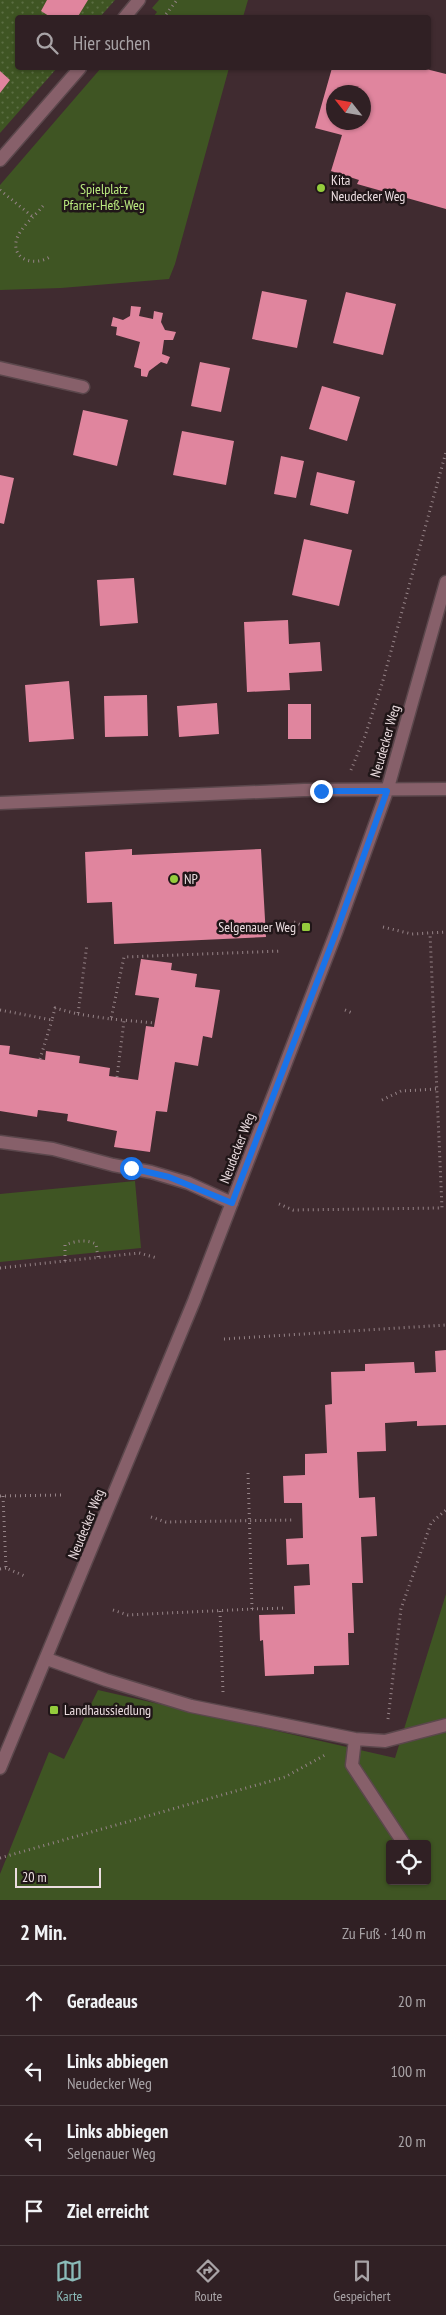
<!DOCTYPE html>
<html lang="de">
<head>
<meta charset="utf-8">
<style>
  :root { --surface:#302024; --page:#38282c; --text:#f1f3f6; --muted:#a8a3a6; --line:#4b3e41; --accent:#8bbbb9 }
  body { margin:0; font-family:"PT Sans Narrow",sans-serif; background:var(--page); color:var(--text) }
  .controls { position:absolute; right:15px; bottom:15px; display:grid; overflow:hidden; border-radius:5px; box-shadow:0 1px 4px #0004 }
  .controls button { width:45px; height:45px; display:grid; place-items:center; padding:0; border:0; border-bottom:1px solid var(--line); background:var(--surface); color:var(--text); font:25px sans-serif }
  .compass { position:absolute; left:326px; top:85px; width:45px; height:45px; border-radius:50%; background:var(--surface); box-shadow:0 1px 4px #0004; rotate:301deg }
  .scale { position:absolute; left:15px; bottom:12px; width:86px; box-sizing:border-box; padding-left:5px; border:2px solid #ebdde0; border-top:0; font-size:14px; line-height:18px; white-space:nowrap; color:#ebdde0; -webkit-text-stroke:4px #201618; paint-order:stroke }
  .stop { position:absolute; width:15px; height:15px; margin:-11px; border:4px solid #1a73e8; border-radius:50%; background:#fff }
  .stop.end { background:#1a73e8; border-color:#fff; box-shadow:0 1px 5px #0008 }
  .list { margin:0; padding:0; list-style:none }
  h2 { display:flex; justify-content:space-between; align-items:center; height:65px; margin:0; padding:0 20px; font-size:21px }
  h2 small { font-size:16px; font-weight:400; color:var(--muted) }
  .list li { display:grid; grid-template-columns:32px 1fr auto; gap:15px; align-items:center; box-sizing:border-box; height:70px; padding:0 20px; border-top:1px solid var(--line) }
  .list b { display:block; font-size:19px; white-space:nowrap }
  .list p { margin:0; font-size:16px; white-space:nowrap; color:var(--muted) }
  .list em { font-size:16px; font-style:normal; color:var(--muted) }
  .icon { flex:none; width:28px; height:28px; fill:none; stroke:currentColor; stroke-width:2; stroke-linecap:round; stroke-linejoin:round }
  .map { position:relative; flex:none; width:446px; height:1900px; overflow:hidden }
  .search { position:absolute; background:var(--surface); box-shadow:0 1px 4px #0004; left:15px; right:15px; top:15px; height:55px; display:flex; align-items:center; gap:12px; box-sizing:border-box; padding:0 18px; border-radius:5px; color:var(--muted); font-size:19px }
  .sheet { height:345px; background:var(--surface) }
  nav { display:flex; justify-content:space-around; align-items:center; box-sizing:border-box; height:70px; border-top:1px solid var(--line); background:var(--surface); font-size:14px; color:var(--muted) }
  nav a { display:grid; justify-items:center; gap:2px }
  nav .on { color:var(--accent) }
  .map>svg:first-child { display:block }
</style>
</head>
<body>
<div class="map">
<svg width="446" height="1900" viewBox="0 0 446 1900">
  <defs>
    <pattern id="garden-dots" width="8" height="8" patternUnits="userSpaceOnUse" patternTransform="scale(1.25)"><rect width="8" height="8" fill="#3f5523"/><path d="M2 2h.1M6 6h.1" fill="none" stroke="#5b6d43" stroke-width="1.8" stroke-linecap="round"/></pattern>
  </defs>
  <rect width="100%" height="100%" fill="#402b30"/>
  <path fill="#3f5523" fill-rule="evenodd" d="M 159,0 L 248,0 L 243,17 L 153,17 L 157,12 L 152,8 Z
    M 101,68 L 229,68 L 175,264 L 169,279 L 61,288 L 0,290 L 0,185 Z
    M 135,1181 L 141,1248 L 0,1262 L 0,1194 Z
    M 446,1594 L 446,1900 L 0,1900 L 0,1874 L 49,1752 L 64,1759 L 98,1690 L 395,1758 ZM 390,1844 L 427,1844 L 427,1881 L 390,1881 Z"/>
  <path fill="url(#garden-dots)" d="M 0,0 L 115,0 L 100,17 L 18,18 L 18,68 L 57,68 L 0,133 Z"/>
  <path fill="#e0859e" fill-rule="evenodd" d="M 47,0 L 88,0 L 77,18 L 52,18 L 41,11 Z
    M 332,68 L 422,68 L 446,74 L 446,209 L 357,184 L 359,180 L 331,171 L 342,135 L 315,128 ZM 334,92 L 364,92 L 364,122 L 334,122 Z
    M 0,71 L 10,80 L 0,93 Z
    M 262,291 L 307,300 L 297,348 L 252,339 Z
    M 346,292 L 396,304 L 383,355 L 333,343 Z
    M 131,306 L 141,307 L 139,316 L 153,319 L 154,311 L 163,313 L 161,322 L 165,330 L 176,332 L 173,340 L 164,340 L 162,354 L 170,357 L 167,364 L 161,362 L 149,371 L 147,377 L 141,376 L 141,369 L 134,367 L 140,342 L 116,335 L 117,327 L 111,326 L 113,317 L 123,320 L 130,316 Z
    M 200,362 L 230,368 L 221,412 L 191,406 Z
    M 322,386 L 360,397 L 347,441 L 309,429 Z
    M 83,410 L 128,420 L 117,466 L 73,455 Z
    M 182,431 L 234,441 L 226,485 L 173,475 Z
    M 281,456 L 304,461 L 296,498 L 274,494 Z
    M 317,472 L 355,481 L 348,514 L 310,505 Z
    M 0,475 L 14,478 L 4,524 L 0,523 Z
    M 304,539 L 352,550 L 339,606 L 292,595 Z
    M 134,578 L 138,623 L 100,626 L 97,580 Z
    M 288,620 L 289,644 L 320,642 L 322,671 L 289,673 L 290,690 L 247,692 L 244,622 Z
    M 69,681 L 74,739 L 29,742 L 25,685 Z
    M 147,695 L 148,736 L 105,737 L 104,696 Z
    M 217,703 L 219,734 L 179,737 L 177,706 Z
    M 288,704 L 311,704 L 311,739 L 288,739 Z
    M 132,849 L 132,855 L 261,849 L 266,937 L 114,944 L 112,902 L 87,903 L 85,852 Z
    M 141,959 L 172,963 L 171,970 L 197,974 L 195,987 L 220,990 L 212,1038 L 203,1036 L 198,1066 L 175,1062 L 167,1112 L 156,1111 L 150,1152 L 114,1147 L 117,1131 L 67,1121 L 68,1114 L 38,1110 L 37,1117 L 0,1111 L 0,1045 L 10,1046 L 9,1054 L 45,1060 L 46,1051 L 80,1056 L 79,1063 L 110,1068 L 109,1076 L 138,1080 L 146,1026 L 154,1027 L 159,998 L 135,995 Z
    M 446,1350 L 446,1425 L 417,1426 L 417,1421 L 385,1423 L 386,1451 L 357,1452 L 359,1498 L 375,1497 L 377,1536 L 361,1537 L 363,1583 L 352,1583 L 354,1633 L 348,1633 L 349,1665 L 314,1666 L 314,1674 L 265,1676 L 263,1640 L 260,1641 L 259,1615 L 295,1614 L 294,1586 L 310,1585 L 309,1564 L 287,1565 L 286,1539 L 303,1538 L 302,1503 L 284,1503 L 283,1476 L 305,1475 L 305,1454 L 327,1453 L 325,1405 L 332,1404 L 331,1372 L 365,1371 L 365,1364 L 414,1362 L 415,1373 L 436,1372 L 435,1351 Z"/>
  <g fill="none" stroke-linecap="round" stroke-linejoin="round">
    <g stroke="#5b474c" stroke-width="15">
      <path id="minor" d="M 124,18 L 139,0
        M 0,160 L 80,68
        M 0,368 L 83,387
        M 0,803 L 304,790 L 446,789
        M 0,1142 L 53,1149 L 113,1165 L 151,1172 L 188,1183 L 232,1203
        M 47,1659 L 106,1680 L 191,1706 L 355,1739 L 385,1741 L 446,1725
        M 355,1739 L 352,1765 L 404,1844
        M 0,1768 L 194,1301 L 337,930 L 387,791 L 446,582"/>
    </g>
    <path stroke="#958387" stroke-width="3" stroke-dasharray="1 4" stroke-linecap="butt" d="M 163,18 L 177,0
      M 0,190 L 33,217
      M 43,206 C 35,216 18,229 16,242 C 13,262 38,266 51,256
      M 351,770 L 365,736 L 382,684 L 446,452
      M 294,922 L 306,927
      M 383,927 L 412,934 L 446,932
      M 0,1010 L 52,1020 L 55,1008 L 78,1014 L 87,944
      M 345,1010 L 352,1013
      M 78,1014 L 111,1019 L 124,957 L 282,951
      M 111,1019 L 155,1023
      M 40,1059 L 52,1020
      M 117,1077 L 124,1021
      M 382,1100 L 401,1091 L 437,1089
      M 279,1204 L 293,1210 L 442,1208 L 430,933
      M 65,1261 L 65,1245 C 75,1241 86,1239 96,1244 L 98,1257
      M 0,1268 L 139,1253 L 157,1258
      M 224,1339 L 446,1325
      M 0,1496 L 61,1495
      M 3,1496 L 6,1568 L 27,1577
      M 151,1517 L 166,1522 L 294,1520
      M 0,1569 L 6,1568
      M 252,1609 L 287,1608
      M 113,1610 L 128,1615 L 252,1609 L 248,1473
      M 220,1611 L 223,1692
      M 54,1710 L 65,1715
      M 388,1719 L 401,1609 L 431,1523 L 446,1510
      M 0,1858 L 285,1777 L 325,1755"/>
    <use href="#minor" stroke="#87606a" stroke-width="12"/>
  </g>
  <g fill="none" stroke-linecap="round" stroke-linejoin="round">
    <path stroke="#1a73e8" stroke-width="6" d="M 131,1168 L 169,1177 L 232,1203 L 337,930 L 387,791 L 321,791"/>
  </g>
  <g fill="#94cc3c" stroke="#201618" stroke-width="2">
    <circle cx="321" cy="188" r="5"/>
    <circle cx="174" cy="879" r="5"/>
    <rect x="301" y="922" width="10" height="10" rx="2.5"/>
    <rect x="49" y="1705" width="10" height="10" rx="2.5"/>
  </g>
  <g text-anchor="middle" stroke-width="5" stroke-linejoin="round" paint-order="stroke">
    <g font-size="14" fill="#ebdde0" stroke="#201618" text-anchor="start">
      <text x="331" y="185">Kita<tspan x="331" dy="16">Neudecker Weg</tspan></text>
      <text x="184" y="884">NP</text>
      <text x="296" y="932" text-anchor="end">Selgenauer Weg</text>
      <text x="64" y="1715">Landhaussiedlung</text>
    </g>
    <g font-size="14" fill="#baea7f" stroke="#201618">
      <text x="104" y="194">Spielplatz<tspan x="104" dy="16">Pfarrer-Heß-Weg</tspan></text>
    </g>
    <g font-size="14" fill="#ebdde0" stroke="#201618">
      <text transform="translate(385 741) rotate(-74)" y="5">Neudecker Weg</text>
      <text transform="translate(237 1148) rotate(-69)" y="5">Neudecker Weg</text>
      <text transform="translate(86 1524) rotate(-68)" y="5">Neudecker Weg</text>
    </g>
  </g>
</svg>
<div class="controls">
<button><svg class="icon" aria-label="locate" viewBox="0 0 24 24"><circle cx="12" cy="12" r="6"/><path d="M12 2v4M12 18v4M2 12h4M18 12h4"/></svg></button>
</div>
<svg class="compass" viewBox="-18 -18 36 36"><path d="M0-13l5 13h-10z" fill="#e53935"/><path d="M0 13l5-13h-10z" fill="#a8a3a6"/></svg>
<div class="scale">20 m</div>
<div class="stop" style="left:131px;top:1168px"></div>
<div class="stop end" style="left:321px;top:791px"></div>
<div class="search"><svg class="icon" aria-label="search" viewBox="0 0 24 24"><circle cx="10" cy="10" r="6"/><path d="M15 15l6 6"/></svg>Hier suchen</div>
</div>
<section class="sheet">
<h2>2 Min.<small>Zu Fuß · 140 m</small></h2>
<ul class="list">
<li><svg class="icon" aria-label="ahead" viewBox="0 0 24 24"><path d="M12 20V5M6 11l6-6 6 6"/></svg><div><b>Geradeaus</b></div><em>20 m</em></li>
<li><svg class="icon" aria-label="left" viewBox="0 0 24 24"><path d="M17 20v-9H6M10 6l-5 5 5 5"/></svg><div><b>Links abbiegen</b><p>Neudecker Weg</p></div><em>100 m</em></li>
<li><svg class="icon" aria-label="left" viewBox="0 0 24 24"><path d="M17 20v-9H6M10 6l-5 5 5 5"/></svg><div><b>Links abbiegen</b><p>Selgenauer Weg</p></div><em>20 m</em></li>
<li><svg class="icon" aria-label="arrive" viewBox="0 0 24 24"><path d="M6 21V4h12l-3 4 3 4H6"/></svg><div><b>Ziel erreicht</b></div></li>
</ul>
</section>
<nav>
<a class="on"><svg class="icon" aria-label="map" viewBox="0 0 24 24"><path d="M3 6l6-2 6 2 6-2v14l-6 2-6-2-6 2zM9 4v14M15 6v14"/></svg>Karte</a>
<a><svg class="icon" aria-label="directions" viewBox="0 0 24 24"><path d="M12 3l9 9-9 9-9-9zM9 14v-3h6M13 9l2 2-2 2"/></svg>Route</a>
<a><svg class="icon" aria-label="saved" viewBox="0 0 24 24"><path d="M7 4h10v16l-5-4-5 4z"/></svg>Gespeichert</a>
</nav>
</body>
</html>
